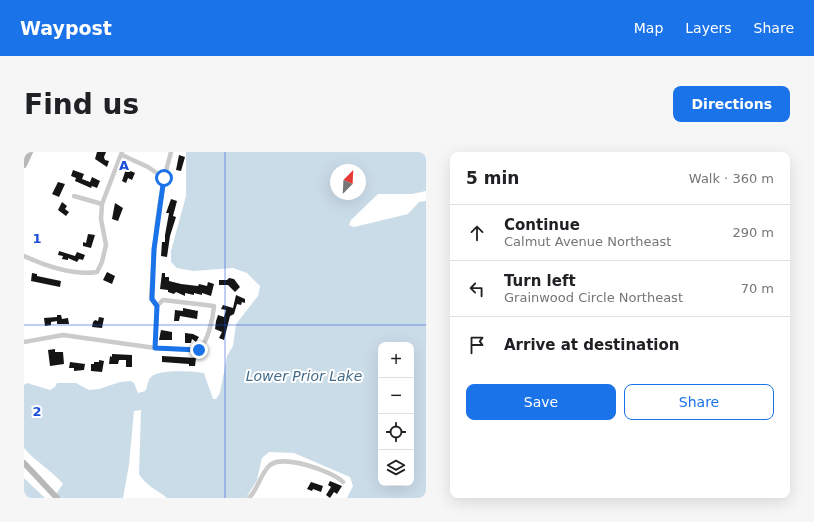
<!DOCTYPE html>
<html lang="en">
<head>
<meta charset="utf-8">
<style>
  :root { --surface:#fff; --page:#f6f6f6; --text:#202124; --muted:#757577; --line:#e0e0e0; --accent:#1a73e8 }
  body { margin:0; font-family:"DejaVu Sans",sans-serif; background:var(--page); color:var(--text) }
  .controls { position:absolute; right:12px; bottom:12px; display:grid; overflow:hidden; border-radius:8px; box-shadow:0 4px 16px #0002 }
  .controls button { width:36px; height:36px; display:grid; place-items:center; padding:0; border:0; border-bottom:1px solid var(--line); background:var(--surface); color:var(--text); font:20px sans-serif }
  .compass { position:absolute; left:306px; top:12px; width:36px; height:36px; border-radius:50%; background:var(--surface); box-shadow:0 4px 16px #0002; rotate:24deg }
  .stop { position:absolute; width:12px; height:12px; margin:-9px; border:3px solid #1a73e8; border-radius:50%; background:#fff }
  .stop.end { background:#1a73e8; border-color:#fff; box-shadow:0 1px 4px #0008 }
  .list { margin:0; padding:0; list-style:none }
  h2 { display:flex; justify-content:space-between; align-items:center; height:52px; margin:0; padding:0 16px; font-size:17px }
  h2 small { font-size:13px; font-weight:400; color:var(--muted) }
  .list li { display:grid; grid-template-columns:26px 1fr auto; gap:12px; align-items:center; box-sizing:border-box; height:56px; padding:0 16px; border-top:1px solid var(--line) }
  .list b { display:block; font-size:15px; white-space:nowrap }
  .list p { margin:0; font-size:13px; white-space:nowrap; color:var(--muted) }
  .list em { font-size:13px; font-style:normal; color:var(--muted) }
  .actions { display:flex; gap:8px; padding:12px 16px }
  .actions a { flex:1; padding:9px 0; border:1px solid var(--accent); border-radius:8px; text-align:center; font-size:14px; color:var(--accent) }
  .actions .main { background:var(--accent); color:#fff }
  .icon { flex:none; width:22px; height:22px; fill:none; stroke:currentColor; stroke-width:2; stroke-linecap:round; stroke-linejoin:round }
  .map { position:relative; flex:none; width:402px; height:346px; overflow:hidden; border-radius:8px }
  header { display:flex; align-items:center; gap:24px; box-sizing:border-box; height:56px; padding:0 20px; background:var(--accent); color:#fff }
  header strong { font-size:19px }
  nav { display:flex; gap:22px; margin-inline-start:auto; font-size:14px }
  .intro { display:flex; align-items:center; justify-content:space-between; box-sizing:border-box; height:96px; padding:0 24px }
  h1 { margin:0; font-size:28px }
  .button { padding:10px 18px; border-radius:8px; background:var(--accent); color:#fff; font-size:14px; font-weight:700 }
  main { display:flex; gap:24px; padding:0 24px }
  aside { flex:1; background:var(--surface); border-radius:8px; box-shadow:0 4px 16px #0002 }
  .map>svg:first-child { display:block }
</style>
</head>
<body>
<header>
<strong>Waypost</strong>
<nav><a>Map</a><a>Layers</a><a>Share</a></nav>
</header>
<div class="intro"><h1>Find us</h1><a class="button">Directions</a></div>
<main>
<div class="map">
<svg width="402" height="346" viewBox="0 0 402 346">
  <rect width="100%" height="100%" fill="#fff"/>
  <path fill="#cbdce9" fill-rule="evenodd" d="M 162,0 L 402,0 L 402,39 L 388,42 L 354,42 L 327,68 L 325,73 L 330,75 L 384,62 L 395,50 L 402,49 L 402,346 L 323,346 L 329,334 L 326,325 L 270,301 L 245,300 L 238,306 L 233,328 L 222,346 L 143,346 C 133,338 121,333 115,322 L 117,258 L 110,259 L 105,313 L 99,346 L 29,346 L 39,332 C 28,318 11,310 0,296 L 0,233 L 3,231 L 26,238 L 31,235 L 33,231 L 52,231 L 65,238 L 75,237 L 96,230 L 107,229 L 110,231 L 114,241 L 121,239 C 124,235 123,229 127,225 C 133,217 170,219 180,221 L 189,247 L 192,247 L 196,241 L 203,204 L 209,194 L 212,172 L 234,144 L 236,134 L 223,121 L 209,116 L 169,119 L 153,116 L 147,110 L 147,99 L 162,44 ZM 312,18 L 336,18 L 336,42 L 312,42 ZM 357,193 L 387,193 L 387,331 L 357,331 Z
    M 0,326 L 2,328 L 21,346 L 0,346 Z"/>
  <path fill="#151515" d="M 73,0 L 82,0 L 80,5 L 81,8 L 85,9 L 83,15 L 71,7 Z
    M 155,3 L 161,5 L 157,19 L 152,18 Z
    M 102,17 L 111,21 L 108,28 L 104,26 L 102,31 L 98,29 Z
    M 49,18 L 60,22 L 58,27 L 66,30 L 68,25 L 76,29 L 73,36 L 68,34 L 67,36 L 51,29 L 52,26 L 47,24 Z
    M 34,30 L 41,32 L 35,45 L 28,42 Z
    M 147,47 L 153,49 L 149,64 L 152,65 L 146,84 L 143,105 L 137,104 L 138,90 L 141,90 L 141,83 L 145,61 L 142,61 Z
    M 38,50 L 43,54 L 41,57 L 45,60 L 42,64 L 34,58 Z
    M 91,51 L 99,56 L 94,69 L 88,67 Z
    M 64,82 L 71,83 L 67,96 L 59,94 L 59,90 L 62,91 Z
    M 35,99 L 51,104 L 53,100 L 61,103 L 59,108 L 55,107 L 53,110 L 44,106 L 44,108 L 38,107 L 39,104 L 34,103 Z
    M 83,120 L 91,124 L 88,132 L 79,128 Z
    M 8,121 L 13,122 L 13,124 L 37,129 L 36,135 L 7,129 Z
    M 138,121 L 141,121 L 141,125 L 145,125 L 145,129 L 157,132 L 174,134 L 175,132 L 183,134 L 184,130 L 190,132 L 187,144 L 178,141 L 178,143 L 170,141 L 170,143 L 161,141 L 161,144 L 152,140 L 150,142 L 144,140 L 144,138 L 136,137 Z
    M 205,126 L 210,127 L 216,135 L 211,140 L 204,133 L 195,133 L 195,128 L 203,128 Z
    M 212,143 L 221,147 L 221,151 L 218,150 L 217,153 L 213,152 L 210,162 L 206,164 L 200,188 L 195,186 L 198,180 L 191,177 L 192,169 L 194,163 L 200,165 L 202,158 L 197,157 L 199,153 L 209,156 Z
    M 159,156 L 174,159 L 173,167 L 156,164 L 155,169 L 150,169 L 151,158 L 159,159 Z
    M 33,163 L 37,163 L 38,167 L 44,166 L 45,172 L 33,172 L 33,169 L 27,170 L 27,173 L 21,174 L 20,166 L 33,165 Z
    M 75,165 L 80,166 L 78,176 L 68,175 L 69,170 L 71,168 L 74,169 Z
    M 137,178 L 148,180 L 148,188 L 135,188 Z
    M 161,181 L 169,182 L 175,185 L 172,190 L 168,187 L 167,191 L 161,191 Z
    M 31,197 L 31,200 L 39,200 L 40,212 L 26,214 L 24,198 Z
    M 88,202 L 108,203 L 108,215 L 102,215 L 102,208 L 95,208 L 94,212 L 85,212 L 86,204 L 88,205 Z
    M 138,204 L 172,206 L 171,214 L 165,214 L 165,212 L 138,210 Z
    M 75,208 L 80,209 L 78,220 L 67,219 L 67,212 L 70,212 L 70,210 L 75,210 Z
    M 46,210 L 61,212 L 60,218 L 50,219 L 50,216 L 45,216 Z
    M 306,329 L 318,334 L 313,342 L 310,340 L 306,346 L 302,343 L 307,335 L 304,333 Z
    M 287,330 L 299,334 L 297,340 L 289,337 L 288,339 L 283,337 Z"/>
  <g fill="none" stroke-linecap="round" stroke-linejoin="round">
    <path stroke="#cbcbcb" stroke-width="4.5" d="M 98,3 L 124,15 L 140,26
      M 50,44 L 78,52
      M 0,104 C 22,114 49,124 73,120 L 78,110 L 82,93 L 77,67 L 78,52 L 98,0
      M 0,190 L 39,183 L 131,196 L 175,198 C 184,189 189,167 190,154 L 139,148 L 133,154
      M 131,196 L 133,154 L 127,147 C 130,97 133,48 147,0
      M 225,346 C 234,337 236,323 245,314 C 257,301 308,319 319,330"/>
    <path stroke="#b8b8b8" stroke-width="6" d="M 0,13 L 6,0
      M 0,311 L 33,346"/>
  </g>
  <g fill="none" stroke-linecap="round" stroke-linejoin="round">
    <path stroke="#1a73e8" stroke-width="5" d="M 140,26 L 130,97 L 128,147 L 133,154 L 131,196 L 175,198"/>
  </g>
  <path fill="none" stroke="#1d4ed8" stroke-width="1" stroke-opacity="0.55" d="M 201,0 L 201,346M 0,173 L 402,173"/>
  <g text-anchor="middle" stroke-width="4" stroke-linejoin="round" paint-order="stroke">
    <g font-size="14" font-style="italic" fill="#426b8a" stroke="#fff">
      <text x="280" y="229">Lower Prior Lake</text>
    </g>
  </g>
  <g font-size="13" text-anchor="middle" font-weight="bold" fill="#1d4ed8" stroke="#fff" stroke-width="4" stroke-linejoin="round" paint-order="stroke">
    <text x="100" y="18">A</text>
    <text x="13" y="91">1</text>
    <text x="13" y="264">2</text>
  </g>
</svg>
<div class="controls">
<button>+</button>
<button>−</button>
<button><svg class="icon" aria-label="locate" viewBox="0 0 24 24"><circle cx="12" cy="12" r="6"/><path d="M12 2v4M12 18v4M2 12h4M18 12h4"/></svg></button>
<button><svg class="icon" aria-label="layers" viewBox="0 0 24 24"><path d="M12 4l9 5-9 5-9-5zM3 14l9 5 9-5"/></svg></button>
</div>
<svg class="compass" viewBox="-18 -18 36 36"><path d="M0-13l5 13h-10z" fill="#e53935"/><path d="M0 13l5-13h-10z" fill="#757577"/></svg>
<div class="stop" style="left:140px;top:26px"></div>
<div class="stop end" style="left:175px;top:198px"></div>
</div>
<aside>
<h2>5 min<small>Walk · 360 m</small></h2>
<ul class="list">
<li><svg class="icon" aria-label="ahead" viewBox="0 0 24 24"><path d="M12 20V5M6 11l6-6 6 6"/></svg><div><b>Continue</b><p>Calmut Avenue Northeast</p></div><em>290 m</em></li>
<li><svg class="icon" aria-label="left" viewBox="0 0 24 24"><path d="M17 20v-9H6M10 6l-5 5 5 5"/></svg><div><b>Turn left</b><p>Grainwood Circle Northeast</p></div><em>70 m</em></li>
<li><svg class="icon" aria-label="arrive" viewBox="0 0 24 24"><path d="M6 21V4h12l-3 4 3 4H6"/></svg><div><b>Arrive at destination</b></div></li>
</ul>
<div class="actions"><a class="main">Save</a><a>Share</a></div>
</aside>
</main>
</body>
</html>
